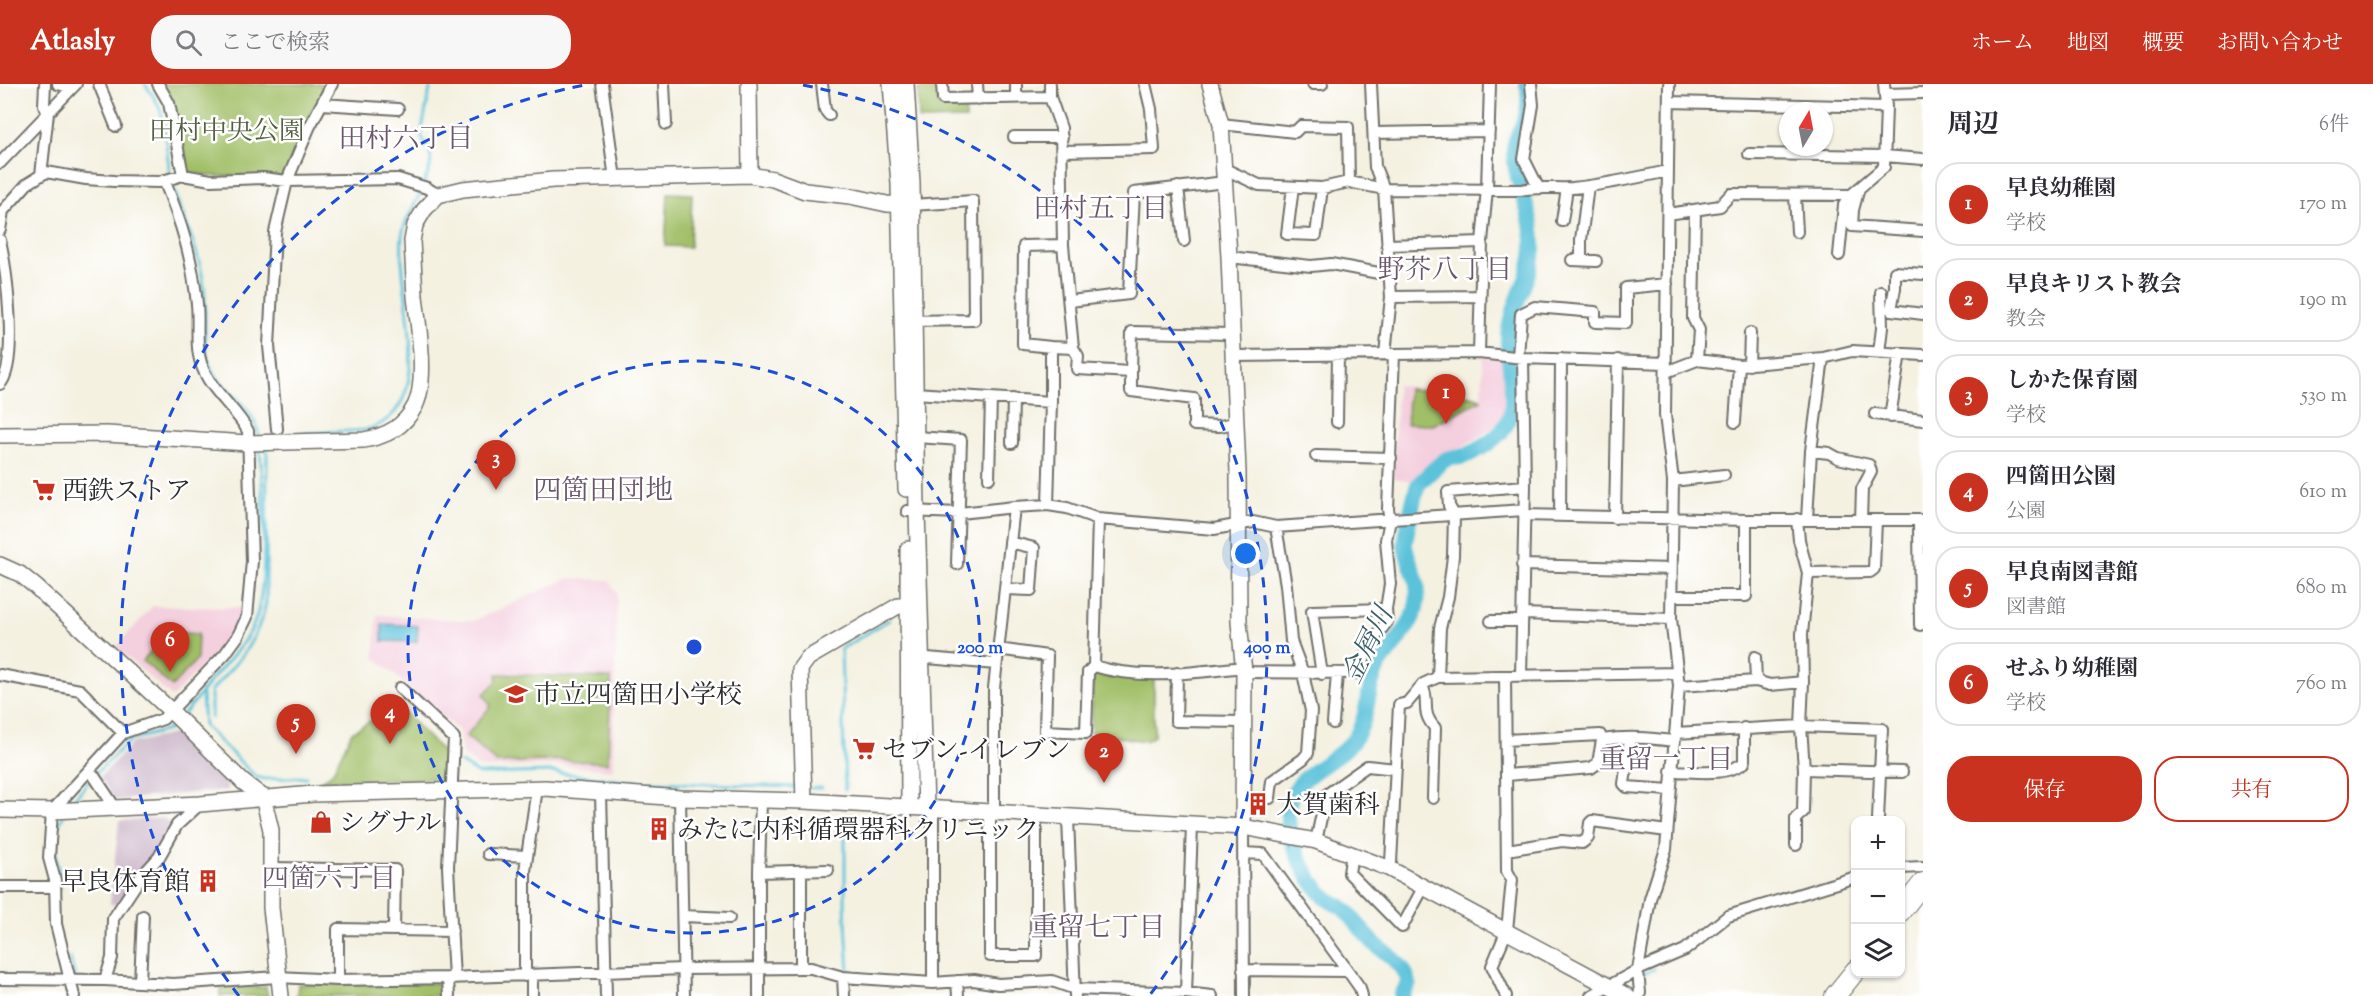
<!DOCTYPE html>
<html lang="ja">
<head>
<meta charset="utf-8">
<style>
  :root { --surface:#fff; --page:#f7f7f7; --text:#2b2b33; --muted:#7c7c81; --line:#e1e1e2; --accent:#c8321e }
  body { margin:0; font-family:"Sorts Mill Goudy","Noto Serif JP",serif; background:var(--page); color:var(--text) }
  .controls { position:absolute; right:18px; bottom:18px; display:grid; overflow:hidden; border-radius:12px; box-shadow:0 2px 4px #0004 }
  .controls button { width:54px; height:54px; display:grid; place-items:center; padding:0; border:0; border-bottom:2px solid var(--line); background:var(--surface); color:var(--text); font:30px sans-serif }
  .compass { position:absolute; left:1779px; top:18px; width:54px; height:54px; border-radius:50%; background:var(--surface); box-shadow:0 2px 4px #0004; rotate:10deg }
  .you { position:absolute; left:1246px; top:470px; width:21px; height:21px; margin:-15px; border:4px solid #fff; border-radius:50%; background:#1a73e8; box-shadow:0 0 0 9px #1a73e833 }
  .badge { display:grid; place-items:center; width:39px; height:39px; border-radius:50%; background:var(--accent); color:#fff; font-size:20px; font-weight:700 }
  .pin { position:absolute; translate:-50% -50px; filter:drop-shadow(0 2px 3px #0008) }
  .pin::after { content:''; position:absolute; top:32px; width:21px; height:18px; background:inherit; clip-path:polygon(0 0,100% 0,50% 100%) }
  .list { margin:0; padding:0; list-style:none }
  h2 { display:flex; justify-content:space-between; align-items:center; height:78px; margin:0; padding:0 24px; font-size:26px }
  h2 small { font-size:20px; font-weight:400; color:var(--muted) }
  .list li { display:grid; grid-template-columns:39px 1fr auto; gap:18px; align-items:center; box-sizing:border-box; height:84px; margin:0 12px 12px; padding:0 12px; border:2px solid var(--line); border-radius:24px }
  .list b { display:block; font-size:22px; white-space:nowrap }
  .list p { margin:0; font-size:20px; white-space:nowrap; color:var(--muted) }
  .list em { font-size:20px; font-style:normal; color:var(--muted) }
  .actions { display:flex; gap:12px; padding:18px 24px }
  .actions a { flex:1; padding:14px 0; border:2px solid var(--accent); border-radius:24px; text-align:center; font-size:21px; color:var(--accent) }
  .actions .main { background:var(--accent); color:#fff }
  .icon { flex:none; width:33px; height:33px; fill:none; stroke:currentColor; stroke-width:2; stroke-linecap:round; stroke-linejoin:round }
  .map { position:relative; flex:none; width:1923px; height:912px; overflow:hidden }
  header { display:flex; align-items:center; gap:36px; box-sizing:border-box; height:84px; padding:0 30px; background:var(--accent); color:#fff }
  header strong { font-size:28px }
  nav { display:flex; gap:33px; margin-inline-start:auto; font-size:21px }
  .search { width:420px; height:54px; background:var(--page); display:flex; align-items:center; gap:15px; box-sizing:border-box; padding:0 21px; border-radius:24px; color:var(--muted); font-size:22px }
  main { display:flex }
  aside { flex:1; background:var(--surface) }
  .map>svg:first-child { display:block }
</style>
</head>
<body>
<header>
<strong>Atlasly</strong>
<div class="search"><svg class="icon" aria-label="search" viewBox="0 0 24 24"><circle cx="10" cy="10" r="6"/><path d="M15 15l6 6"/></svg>ここで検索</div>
<nav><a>ホーム</a><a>地図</a><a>概要</a><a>お問い合わせ</a></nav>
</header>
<main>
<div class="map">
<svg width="1923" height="912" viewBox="0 0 1923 912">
  <rect width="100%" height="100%" fill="#fff"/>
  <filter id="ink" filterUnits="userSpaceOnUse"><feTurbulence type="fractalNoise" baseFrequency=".0167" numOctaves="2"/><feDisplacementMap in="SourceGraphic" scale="12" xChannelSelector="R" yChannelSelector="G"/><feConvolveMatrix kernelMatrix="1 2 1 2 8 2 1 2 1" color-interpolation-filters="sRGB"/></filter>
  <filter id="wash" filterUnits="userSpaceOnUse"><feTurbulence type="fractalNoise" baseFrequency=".008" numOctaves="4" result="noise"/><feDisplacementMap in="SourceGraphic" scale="24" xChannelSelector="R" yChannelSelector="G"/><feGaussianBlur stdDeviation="1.35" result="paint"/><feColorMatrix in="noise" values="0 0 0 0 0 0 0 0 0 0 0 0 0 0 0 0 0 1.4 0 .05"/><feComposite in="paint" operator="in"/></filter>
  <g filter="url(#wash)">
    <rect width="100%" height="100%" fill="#f4f1e1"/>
    <path fill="#f4cfde" d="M 1483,273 L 1503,274 L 1506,320 L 1501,335 L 1492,345 L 1419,388 L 1412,397 L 1393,394 L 1397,301 L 1482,312 Z
      M 569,494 L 608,496 L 617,508 L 613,686 L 557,681 L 479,684 L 462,669 L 459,647 L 374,573 L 377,531 L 473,537 Z
      M 153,522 L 242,524 L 234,543 L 224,560 L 172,613 L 116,563 Z"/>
    <path fill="#d0bdce" d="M 178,649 L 227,694 L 227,706 L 115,716 L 100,693 L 132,659 Z
      M 163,734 L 172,740 L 156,770 L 118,821 L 110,820 L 119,737 Z"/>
    <path fill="#a1bf67" stroke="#667549" stroke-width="1.5" d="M 162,0 L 328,0 L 285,93 L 211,92 L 186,88 Z
      M 934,4 L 936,6 L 938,20 L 965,20 L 966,35 L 919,36 L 918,5 Z
      M 668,109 L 692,110 L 690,163 L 665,162 Z
      M 1408,305 C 1423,307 1473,309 1481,316 L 1433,341 L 1407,340 Z
      M 167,548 L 198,550 L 197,575 L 172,603 L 143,577 Z
      M 1099,588 L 1154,595 L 1154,652 L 1146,657 L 1091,649 L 1093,590 Z
      M 497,590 L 611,594 L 608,679 L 562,676 L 497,679 L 466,652 L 491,622 L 484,610 L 497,597 Z
      M 392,624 L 400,624 L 448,673 L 445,694 L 321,697 L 332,689 L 352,648 Z
      M 444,899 L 445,912 L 297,912 L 298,900 Z
      M 266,903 L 268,912 L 220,912 L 220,904 Z"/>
    <path fill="#5cc2da" stroke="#447682" stroke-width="1.5" d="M 382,540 L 418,542 L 417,558 L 382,557 Z"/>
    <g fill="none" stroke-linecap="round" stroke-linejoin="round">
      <path stroke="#5cc2da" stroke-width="3" d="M 145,0 C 150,8 156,15 159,23 C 169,47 165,75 172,100 C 183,135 200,167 204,204 C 207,226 202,250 207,272 C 214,306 257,318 259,355
        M 424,99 C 428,89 433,79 430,69 C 427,61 423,58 421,50 L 431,0
        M 273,351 L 365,346 C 443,326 396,208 402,152 C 404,136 416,120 422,105
        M 202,611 L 204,642 L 256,693 L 265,695 L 306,693
        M 183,631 C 193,620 202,608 211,596 C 226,578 243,563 253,542 C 271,504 262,407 260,364
        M 211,634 L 211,607 C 238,578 257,559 266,519 L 267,364
        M 461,679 L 479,690 L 551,688 L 625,697 L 795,703
        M 96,689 L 130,656 L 168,646 L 176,638
        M 811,704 L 822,704
        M 845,706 L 841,565 L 889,536
        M 69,722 L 91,694
        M 845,736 L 845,821 L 849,889
        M 60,805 C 60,780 48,755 63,733
        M 70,873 L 75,893
        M 1643,890 L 1654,885
        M 849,898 L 849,912"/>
      <path stroke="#5cc2da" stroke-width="16" d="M 1401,912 L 1409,899 C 1405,881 1388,871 1375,860 C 1363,849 1355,835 1343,824 C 1338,820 1330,818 1325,813 C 1306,794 1289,760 1288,733 C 1287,685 1342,683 1359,647 C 1368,630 1367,609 1374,591 C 1384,568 1411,546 1416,524 C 1422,496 1411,487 1405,463 C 1404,458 1415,407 1418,401 C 1422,396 1440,379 1445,376 C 1450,373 1456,374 1461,373 C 1477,368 1499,355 1507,339 C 1519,318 1507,280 1508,255 C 1509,222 1534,193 1533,159 C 1533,127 1514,98 1514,66 C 1514,56 1521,45 1525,36 C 1528,28 1530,9 1527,0"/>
    </g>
  </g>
  <g filter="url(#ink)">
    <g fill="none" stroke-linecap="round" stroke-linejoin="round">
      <g stroke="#71706b" stroke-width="14">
        <path id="street" d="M 58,0 L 72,4
          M 99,0 L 116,42
          M 158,0 L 169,19 L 183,91
          M 602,0 L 615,95
          M 664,0 L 666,40
          M 822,0 L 825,26 L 829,31
          M 942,0 L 943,15 L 1050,13 L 1050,0
          M 977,0 L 978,15
          M 1016,0 L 1016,13
          M 1313,0 L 1322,0
          M 1371,0 L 1375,83 L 1384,105 L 1391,213 L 1385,270
          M 1531,0 L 1533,21 L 1524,75 L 1538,103
          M 1885,10 L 1923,9
          M 1050,13 L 1061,44 L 1063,161 L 1073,264 L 1051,263
          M 1669,18 L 1886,23
          M 322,20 L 398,25
          M 1221,40 L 1295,48 L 1301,42 L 1348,43 L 1349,98
          M 1374,49 L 1489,47
          M 1014,53 L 1062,53
          M 1062,67 L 1154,65 L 1151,25 L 1145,0
          M 1749,70 L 1884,72 L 1923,75
          M 0,79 L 76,0
          M 1225,85 L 1259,101 L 1322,104 L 1349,98 L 1384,105 L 1521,106 C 1538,102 1554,105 1572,104 C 1604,101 1636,94 1668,87
          M 41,91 L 48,29 L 44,21 L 45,0
          M 1178,103 L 1184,157
          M 1293,103 L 1287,150 L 1316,151 L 1322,104
          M 1859,104 L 1853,126 L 1852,142 L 1923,147
          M 1795,111 L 1797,148
          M 1695,126 L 1693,234 L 1699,246 L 1697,276
          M 1668,130 L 1720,122 L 1731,110 L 1851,111 L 1884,83 L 1886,23 L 1884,0
          M 1562,137 L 1567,104
          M 0,146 L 3,127 L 27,100 L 46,88 L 86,95 L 114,97 L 159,98 L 183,91 L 211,96 L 263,94 L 287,97 L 398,95 L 427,104 L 438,111
          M 0,156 C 6,183 19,280 0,300
          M 1387,161 L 1482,158
          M 1839,171 L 1844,121 L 1851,111
          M 1229,173 L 1311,182 L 1331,180 L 1389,191
          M 1572,176 L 1596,177
          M 1581,176 L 1581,156 L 1588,102
          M 1923,190 L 1895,188 L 1895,204 L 1891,226 L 1923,230
          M 1391,213 L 1480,212
          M 1070,217 L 1129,210 L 1134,109 L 1225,98
          M 907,237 L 974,236 L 973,117 L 912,121
          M 1073,264 L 1078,272 L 1077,285 L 1131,288 L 1131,307 L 1194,315 L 1194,341 L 1220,342 L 1235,339
          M 1879,268 L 1882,244 L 1881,208
          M 1479,269 L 1482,158 L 1487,105 L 1490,0
          M 1232,272 L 1479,269 L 1523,274 L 1666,279
          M 1518,273 L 1521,230 L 1535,223 L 1595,228 L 1595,238 L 1626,239 L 1626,204 L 1667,200
          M 1749,281 L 1750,249
          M 1131,288 L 1132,248 L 1231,250
          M 1666,288 L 1697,276 L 1739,281 L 1823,274 L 1852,267 L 1923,271
          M 915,309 L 1051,318 L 1048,421
          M 1051,318 L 1051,263 L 1023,260 L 1024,162 L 1063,161
          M 1875,330 L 1923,336
          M 1890,333 L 1900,269
          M 1337,338 L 1338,270
          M 1735,338 L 1739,281
          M 277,345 L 269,262 L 275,148 L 287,97 L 309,44 L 332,0
          M 916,353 L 961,356 L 957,480
          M 1012,359 L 1013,315
          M 1811,367 L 1829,369 L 1838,374 L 1869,381 L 1871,388 L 1862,405 L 1861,436
          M 1316,372 L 1391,374
          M 989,394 L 991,314
          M 1673,397 L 1724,391
          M 907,427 L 960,429 L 1014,423 L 1048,421 L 1067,424 L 1098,435 L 1214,445 L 1253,438 L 1276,443 L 1524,426
          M 1524,431 L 1746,436 L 1923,436
          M 1560,432 L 1561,275
          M 1615,434 L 1618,276
          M 1797,435 L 1799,456 L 1808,489 L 1802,550 L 1803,598
          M 1807,435 L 1811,367 L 1823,274
          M 1919,436 L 1920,541
          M 1522,481 L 1671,485
          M 1808,489 L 1870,488 L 1874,485 L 1876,436
          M 1005,505 L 1031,506 L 1034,464 L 1010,458
          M 1672,512 L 1746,512 L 1746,436
          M 1522,530 L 1671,535
          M 1491,537 L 1522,537
          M 998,565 L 1047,572 L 1045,647 L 1086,649 L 1088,588 L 1094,582 L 1098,435
          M 916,573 L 996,580
          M 1755,573 L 1756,597
          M 1094,582 C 1142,597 1194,588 1244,583
          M 1244,588 L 1359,589 L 1370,560 L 1387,538 L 1386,525 L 1390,500 L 1386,456 L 1390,436 L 1388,425 L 1394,270
          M 1177,589 L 1176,637 L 1244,638
          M 1322,590 L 1312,527 L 1386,525
          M 0,591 L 80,606 L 123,649 L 163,635 L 225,570 L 238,552 L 247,533 L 252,477 L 248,347 C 235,323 209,306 201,279 C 195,262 199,239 197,220 C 192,173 182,140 164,96
          M 1505,592 L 1507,787 L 1512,796 L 1507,846 L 1492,882 L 1506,912
          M 1521,592 L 1525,402 L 1523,274
          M 1438,593 L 1440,544 L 1448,513 L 1453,472 L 1454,431 L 1449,422 L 1448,408 L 1525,402
          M 1422,602 C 1431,618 1419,626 1435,644 L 1433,714
          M 400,604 L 454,654 L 448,783 L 454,894
          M 1333,639 L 1337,590
          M 1675,649 L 1801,642 L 1803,598 L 1770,601 L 1756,597 L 1679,602
          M 1630,654 L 1624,700 L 1627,703 L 1670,706
          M 1506,656 L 1600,651 L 1602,656 L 1598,679 L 1591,684 L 1507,691
          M 1602,656 C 1627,652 1650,654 1674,657
          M 1804,685 L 1902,688
          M 90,686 L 112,719 L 112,724
          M 1671,687 C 1695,687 1723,693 1744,679 L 1744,644
          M 601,709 L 606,912
          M 680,714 L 684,912
          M 1270,714 L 1272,697 L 1303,675 L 1308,669 L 1311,627 L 1303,589 L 1291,557 L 1286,501 L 1276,443
          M 933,726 L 933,899
          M 990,729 L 990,872 L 1036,872 L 1036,732
          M 994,729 L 994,604 L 1014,423
          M 1068,734 L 1075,912
          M 1243,743 L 1244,912
          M 1316,757 L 1326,711 L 1367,682 L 1396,685
          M 1796,761 L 1796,734 L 1803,728 L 1804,685 L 1801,642 L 1882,645 L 1878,736
          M 1507,766 L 1562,757 L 1582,759 L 1588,754 L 1590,739 L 1592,737 L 1667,747
          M 1243,769 L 1263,770 L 1348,887
          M 1352,769 L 1349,789 L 1402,843 L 1423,804
          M 488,770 L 527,772
          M 272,784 L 395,786 L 394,846
          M 1388,784 L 1391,779 L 1399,621 L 1407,619 L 1423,600 L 1438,593 L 1678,589
          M 1900,784 L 1923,783
          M 759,788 L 828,786
          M 0,803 L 55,803
          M 683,832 L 729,834
          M 801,884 L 801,787
          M 1243,886 L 1348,887 L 1360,904 L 1362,912
          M 525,892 L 525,787 L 537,704
          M 843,893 L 844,912
          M 448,894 L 449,912
          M 0,895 L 105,896 L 173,900 L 278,893 L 338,896 L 448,894 L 683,885 L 801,884 L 811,884 L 843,893 L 887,896 L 933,899 L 974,896 L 998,900 L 1052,897 L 1075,905 L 1186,909 L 1212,912
          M 105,896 L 112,874 L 113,835 L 140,794 L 159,773 L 177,741 L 200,720
          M 338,896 L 338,845 L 452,847
          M 957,897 L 958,912
          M 140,898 L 143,832
          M 1186,909 L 1192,741
          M 74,912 L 56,840 L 55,796 L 49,774 L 52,727 L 123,649
          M 532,912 L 532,891
          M 759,912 L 759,788 L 761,716
          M 1591,912 L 1638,886 L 1685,866 L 1728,832 L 1856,793
          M 1638,912 L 1640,909 L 1638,886 L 1650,815 L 1666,765 L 1679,602 L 1671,535 L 1673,397 L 1665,331 L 1669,0"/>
      </g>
      <g stroke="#71706b" stroke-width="18">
        <path id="secondary" d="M 749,0 L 750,91
          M 891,0 L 899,100 L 906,405
          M 906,0 L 912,99 L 917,427 L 926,725
          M 1210,0 L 1221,40 L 1229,173 L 1238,388 L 1239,538 L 1244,588 L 1243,743
          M 0,351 L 107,350 L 247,359 L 364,356 C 387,352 404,343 415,322 C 428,296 418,241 415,212 C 414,194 413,176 412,157 L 415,141 L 424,126 L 438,111 L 463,105 L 553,96 L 750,91 L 773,95 L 805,107 L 850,112 L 887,120 L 912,121
          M 908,465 L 909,724
          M 0,481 L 20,490 L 36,503 L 170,626 L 243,698 L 263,713 L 271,746 L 271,824 L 281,912
          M 804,717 L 800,585 L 808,574 L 898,522 L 908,522
          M 0,726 L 52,727 L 200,720 L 313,710 L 545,704 L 680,714 L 804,717 L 1243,743 L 1316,757 L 1388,784 L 1627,912"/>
      </g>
      <g stroke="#71706b" stroke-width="22">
        <path id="highway" d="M 1900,828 L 1923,799
          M 1835,912 L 1856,886"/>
      </g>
      <use href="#street" stroke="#fff" stroke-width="10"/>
      <use href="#secondary" stroke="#fff" stroke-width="15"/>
      <use href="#highway" stroke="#fff" stroke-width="20"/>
    </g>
  </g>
  <g fill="none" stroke="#1d4ed8" stroke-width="3" stroke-dasharray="10 8">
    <circle cx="694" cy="563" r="286"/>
    <path d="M239 912A573 573 0 0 1 585 1M803 1A573 573 0 0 1 1149 912"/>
  </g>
  <defs>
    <g id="supermarket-bare" transform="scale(1.8)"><path d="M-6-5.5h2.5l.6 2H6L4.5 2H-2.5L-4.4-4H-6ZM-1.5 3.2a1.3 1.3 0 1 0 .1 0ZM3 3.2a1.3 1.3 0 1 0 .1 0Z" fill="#c8321e" stroke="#fff" stroke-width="2.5" paint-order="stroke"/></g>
    <g id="school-bare" transform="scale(1.8)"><path d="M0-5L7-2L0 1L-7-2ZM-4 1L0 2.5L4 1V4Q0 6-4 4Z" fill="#c8321e" stroke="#fff" stroke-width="2.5" paint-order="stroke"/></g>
    <g id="building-bare" transform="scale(1.8)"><path d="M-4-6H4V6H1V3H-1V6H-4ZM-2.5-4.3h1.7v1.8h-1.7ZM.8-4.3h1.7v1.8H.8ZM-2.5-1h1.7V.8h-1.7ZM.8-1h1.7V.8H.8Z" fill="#c8321e" stroke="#fff" stroke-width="2.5" paint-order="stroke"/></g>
    <g id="shop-bare" transform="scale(1.8)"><path d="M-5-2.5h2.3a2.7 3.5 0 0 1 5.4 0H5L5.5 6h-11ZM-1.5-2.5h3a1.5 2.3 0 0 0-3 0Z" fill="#c8321e" stroke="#fff" stroke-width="2.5" paint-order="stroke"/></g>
  </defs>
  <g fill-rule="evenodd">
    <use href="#supermarket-bare" x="44" y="406"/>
    <use href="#school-bare" x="516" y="610"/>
    <use href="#supermarket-bare" x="864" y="665"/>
    <use href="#building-bare" x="1258" y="720"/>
    <use href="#shop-bare" x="321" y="738"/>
    <use href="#building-bare" x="659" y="745"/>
    <use href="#building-bare" x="208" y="797"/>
  </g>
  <g text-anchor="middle" stroke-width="5" stroke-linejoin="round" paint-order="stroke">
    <g font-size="26" fill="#545f40" stroke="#fff">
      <text x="227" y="55">田村中央公園</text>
    </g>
    <g font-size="26" fill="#2b2b2b" stroke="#fff" text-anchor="start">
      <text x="62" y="415">西鉄ストア</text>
      <text x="534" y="619">市立四箇田小学校</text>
      <text x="882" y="674">セブン-イレブン</text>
      <text x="1276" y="729">大賀歯科</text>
      <text x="339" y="747">シグナル</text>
      <text x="677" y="754">みたに内科循環器科クリニック</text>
      <text x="190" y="806" text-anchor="end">早良体育館</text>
    </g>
    <g font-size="27" fill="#6b576a" stroke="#fff">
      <text x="406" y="63">田村六丁目</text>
      <text x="1101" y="133">田村五丁目</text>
      <text x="1445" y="194">野芥八丁目</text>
      <text x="1666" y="684">重留一丁目</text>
      <text x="329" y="803">四箇六丁目</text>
      <text x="1098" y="852">重留七丁目</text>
    </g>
    <g font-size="27" font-style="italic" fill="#3c6068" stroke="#fff">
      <text transform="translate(1367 561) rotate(-64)" y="9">金屑川</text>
    </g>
    <g font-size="28" fill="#6b576a" stroke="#fff">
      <text x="603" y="415">四箇田団地</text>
    </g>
  </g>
  <circle cx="694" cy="563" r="9" fill="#1d4ed8" stroke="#fff" stroke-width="3"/>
  <g font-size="18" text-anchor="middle" font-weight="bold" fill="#1d4ed8" stroke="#fff" stroke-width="5" stroke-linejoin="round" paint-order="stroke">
    <text x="980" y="569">200 m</text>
    <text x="1267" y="569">400 m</text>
  </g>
</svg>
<div class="controls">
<button>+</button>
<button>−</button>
<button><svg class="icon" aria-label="layers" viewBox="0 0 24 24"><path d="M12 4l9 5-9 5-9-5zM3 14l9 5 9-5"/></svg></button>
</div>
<svg class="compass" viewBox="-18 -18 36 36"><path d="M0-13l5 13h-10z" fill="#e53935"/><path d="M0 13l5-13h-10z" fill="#7c7c81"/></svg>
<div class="you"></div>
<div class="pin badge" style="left:1446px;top:340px">1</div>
<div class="pin badge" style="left:1104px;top:699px">2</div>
<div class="pin badge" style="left:496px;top:406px">3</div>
<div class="pin badge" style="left:390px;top:660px">4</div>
<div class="pin badge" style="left:296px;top:670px">5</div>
<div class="pin badge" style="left:170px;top:588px">6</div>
</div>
<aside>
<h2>周辺<small>6件</small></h2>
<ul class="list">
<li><span class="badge">1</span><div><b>早良幼稚園</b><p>学校</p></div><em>170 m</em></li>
<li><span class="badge">2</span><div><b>早良キリスト教会</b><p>教会</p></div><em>190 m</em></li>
<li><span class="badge">3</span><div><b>しかた保育園</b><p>学校</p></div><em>530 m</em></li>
<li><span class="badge">4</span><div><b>四箇田公園</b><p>公園</p></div><em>610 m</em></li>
<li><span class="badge">5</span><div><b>早良南図書館</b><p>図書館</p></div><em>680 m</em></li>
<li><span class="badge">6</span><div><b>せふり幼稚園</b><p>学校</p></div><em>760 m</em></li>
</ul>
<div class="actions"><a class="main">保存</a><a>共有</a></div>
</aside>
</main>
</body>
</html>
